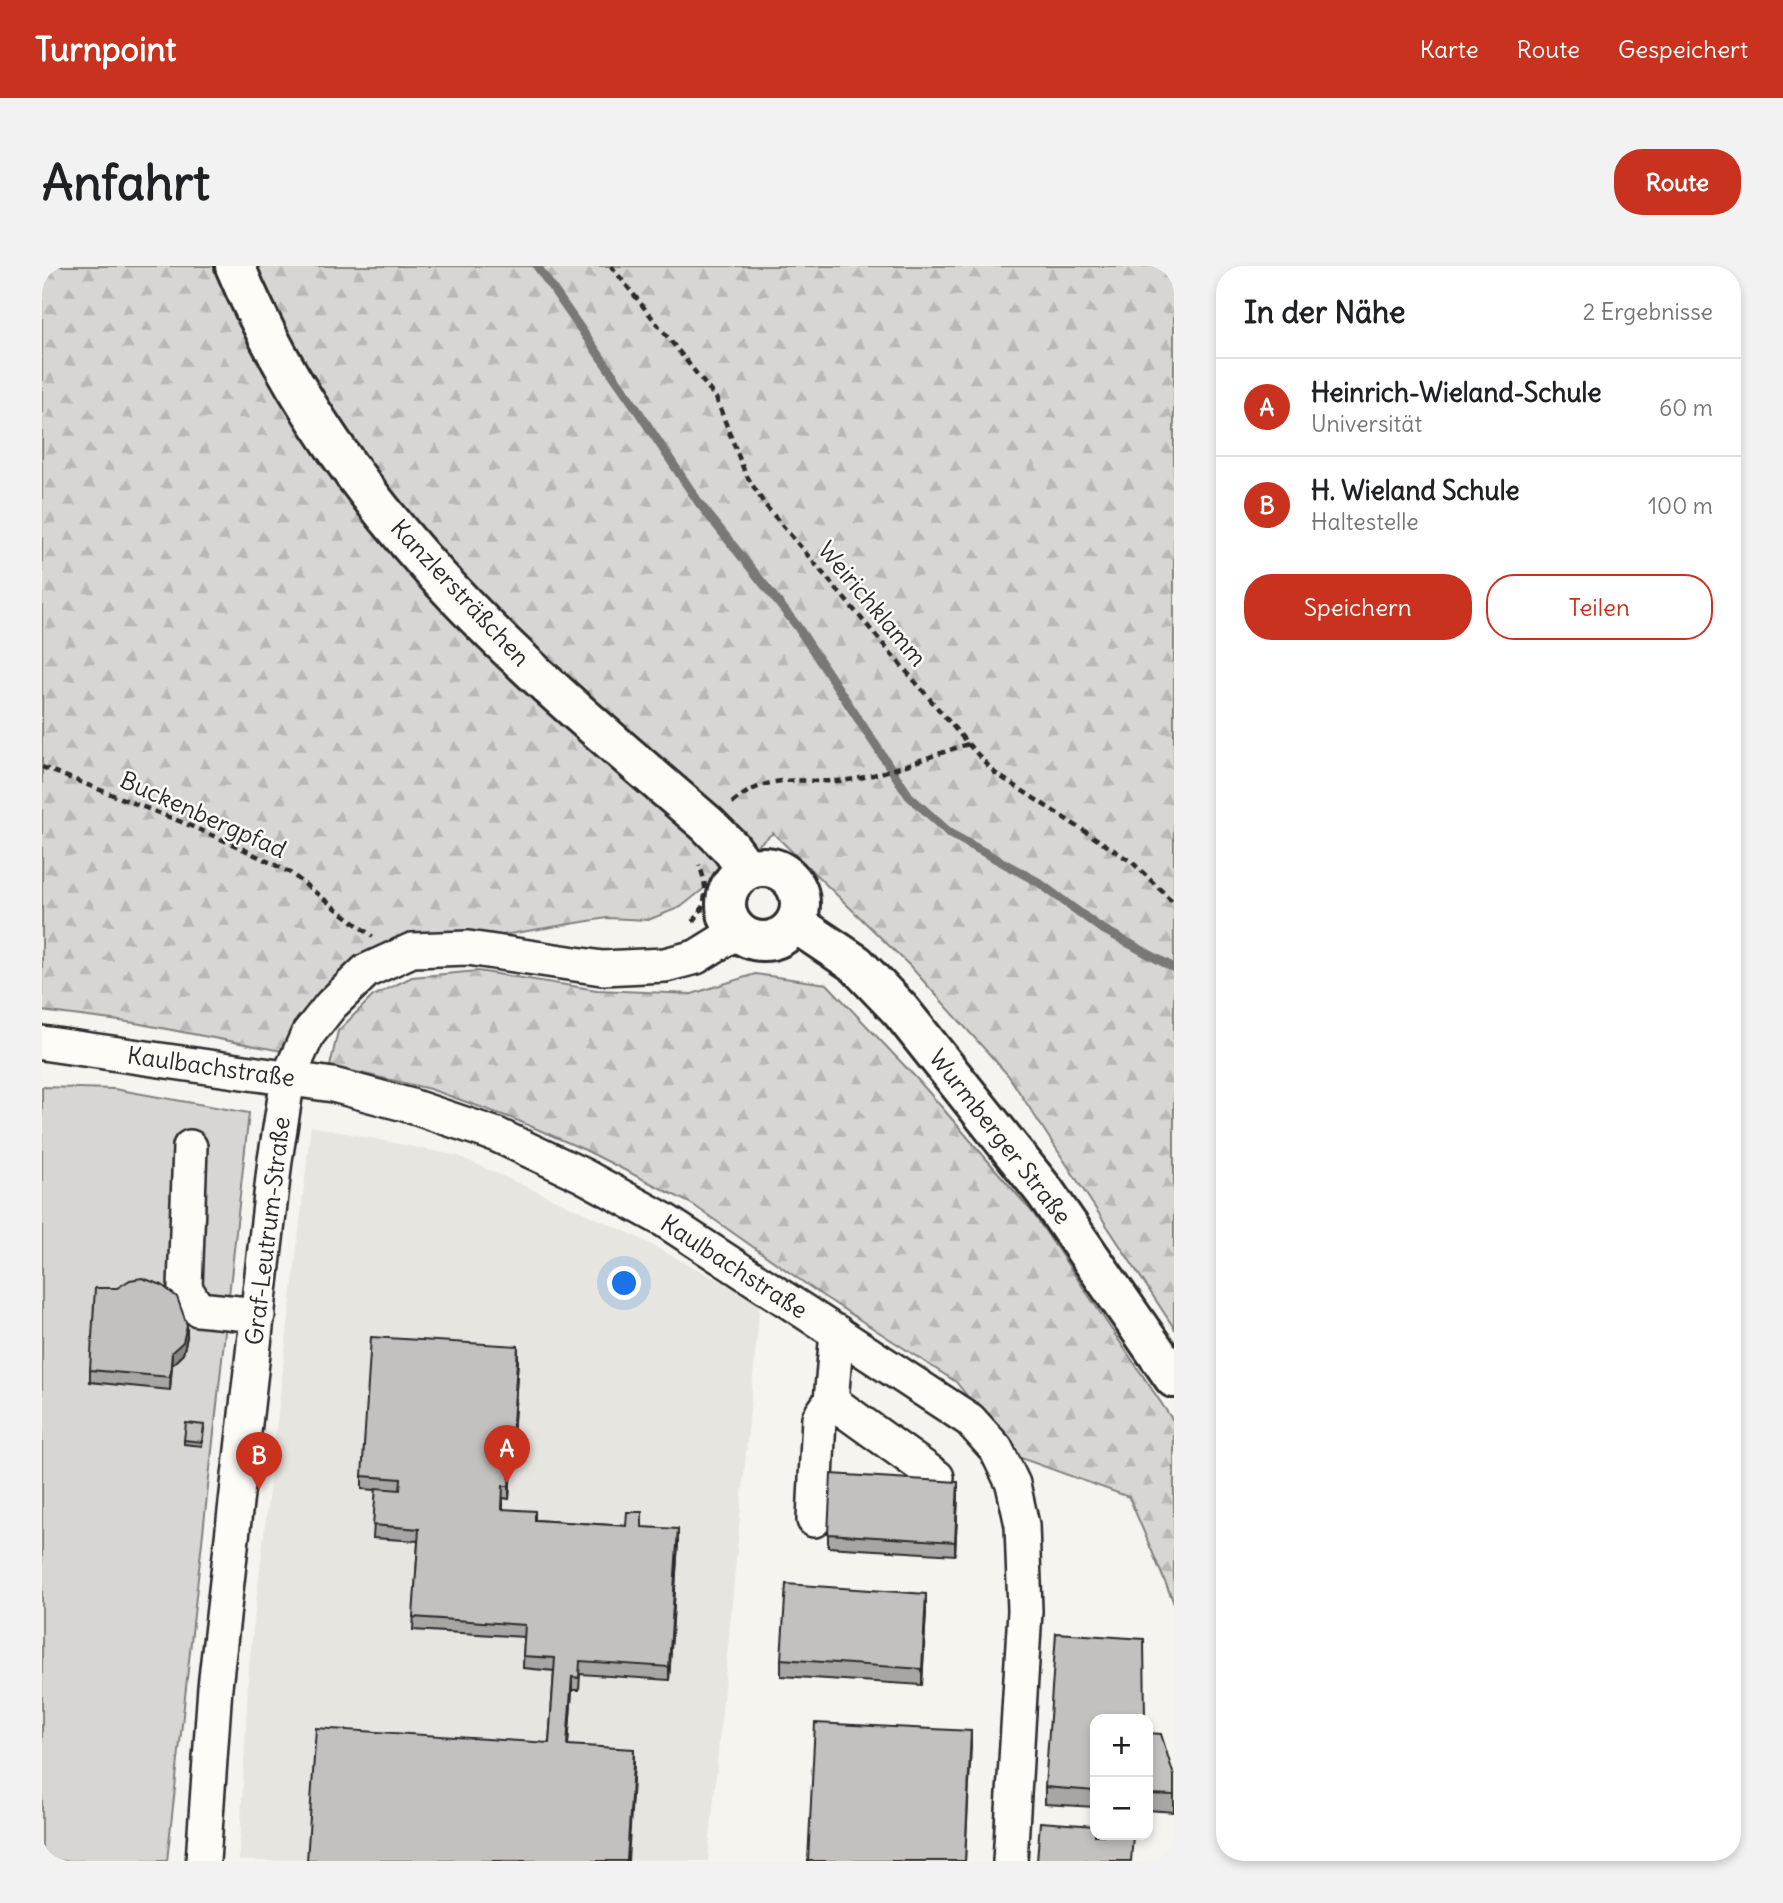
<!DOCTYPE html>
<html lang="de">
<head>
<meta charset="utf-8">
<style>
  :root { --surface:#fff; --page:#f2f2f2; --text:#202124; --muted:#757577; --line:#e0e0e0; --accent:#c8321e }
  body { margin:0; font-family:Delius,sans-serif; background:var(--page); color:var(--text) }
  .controls { position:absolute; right:21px; bottom:21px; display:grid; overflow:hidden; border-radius:14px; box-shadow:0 4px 10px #0003 }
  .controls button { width:63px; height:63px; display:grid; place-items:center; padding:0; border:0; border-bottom:2px solid var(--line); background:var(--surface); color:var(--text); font:35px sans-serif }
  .you { position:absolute; left:583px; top:1018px; width:24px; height:24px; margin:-18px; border:5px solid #fff; border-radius:50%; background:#1a73e8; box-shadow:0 0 0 10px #1a73e833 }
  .badge { display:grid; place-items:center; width:46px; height:46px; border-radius:50%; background:var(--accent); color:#fff; font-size:23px; font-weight:700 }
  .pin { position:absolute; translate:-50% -58px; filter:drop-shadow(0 2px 4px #0008) }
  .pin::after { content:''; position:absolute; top:37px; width:24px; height:21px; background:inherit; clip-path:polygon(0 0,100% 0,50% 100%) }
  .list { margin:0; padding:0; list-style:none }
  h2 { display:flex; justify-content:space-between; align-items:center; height:91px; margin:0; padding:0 28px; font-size:30px }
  h2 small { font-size:23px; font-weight:400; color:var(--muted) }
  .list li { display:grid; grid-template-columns:46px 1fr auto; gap:21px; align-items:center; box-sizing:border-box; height:98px; padding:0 28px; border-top:2px solid var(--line) }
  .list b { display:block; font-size:26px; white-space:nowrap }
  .list p { margin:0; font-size:23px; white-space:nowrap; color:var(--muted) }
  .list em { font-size:23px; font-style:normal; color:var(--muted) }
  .actions { display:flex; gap:14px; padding:21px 28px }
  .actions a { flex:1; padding:16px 0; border:2px solid var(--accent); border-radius:28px; text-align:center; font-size:24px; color:var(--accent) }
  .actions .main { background:var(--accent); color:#fff }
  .map { position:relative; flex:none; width:1132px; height:1595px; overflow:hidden; border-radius:28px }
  header { display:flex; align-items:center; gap:42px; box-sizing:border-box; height:98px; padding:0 35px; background:var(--accent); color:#fff }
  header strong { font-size:33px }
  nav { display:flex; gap:38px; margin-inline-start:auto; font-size:24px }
  .intro { display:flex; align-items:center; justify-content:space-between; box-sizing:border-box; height:168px; padding:0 42px }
  h1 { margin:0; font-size:49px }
  .button { padding:18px 32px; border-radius:28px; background:var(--accent); color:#fff; font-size:24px; font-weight:700 }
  main { display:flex; gap:42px; padding:0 42px }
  aside { flex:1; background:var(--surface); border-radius:28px; box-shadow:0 4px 10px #0003 }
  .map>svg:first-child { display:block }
</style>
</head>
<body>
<header>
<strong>Turnpoint</strong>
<nav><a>Karte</a><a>Route</a><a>Gespeichert</a></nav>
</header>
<div class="intro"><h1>Anfahrt</h1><a class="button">Route</a></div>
<main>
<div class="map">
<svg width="1132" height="1595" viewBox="0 0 1132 1595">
  <defs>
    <pattern id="forest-firs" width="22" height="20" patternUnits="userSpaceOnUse" patternTransform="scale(1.75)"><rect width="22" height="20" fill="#d7d6d2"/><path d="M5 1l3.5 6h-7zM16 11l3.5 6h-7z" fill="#b9b8b4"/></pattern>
  </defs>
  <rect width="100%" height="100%" fill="#f5f4ef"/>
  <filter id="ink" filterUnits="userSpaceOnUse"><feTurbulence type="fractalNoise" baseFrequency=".0143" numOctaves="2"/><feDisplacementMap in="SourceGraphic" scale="14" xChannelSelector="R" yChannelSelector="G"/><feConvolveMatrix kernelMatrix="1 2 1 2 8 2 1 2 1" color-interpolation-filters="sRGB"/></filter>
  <g filter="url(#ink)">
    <path fill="#e6e5e0" d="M 269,860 L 416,890 L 587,967 L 718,1036 L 666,1595 L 197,1595 L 207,1399 Z"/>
    <path fill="#d7d6d2" stroke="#81807e" stroke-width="2" d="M 0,821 L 72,823 L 207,847 L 125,1595 L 0,1595 Z"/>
    <path fill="url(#forest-firs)" stroke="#81807e" stroke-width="2" d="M 0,0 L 1132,0 L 1132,1062 L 966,809 L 868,700 L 731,567 L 639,641 L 606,654 L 565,652 L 425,675 L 374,672 L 245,786 L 93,757 L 0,745 Z
      M 436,705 L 555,724 L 650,728 L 713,708 L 785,718 L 877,815 L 991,947 L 1132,1156 L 1132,1337 L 1087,1231 L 973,1190 L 914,1116 L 781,1030 L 650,938 L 543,884 L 472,853 L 388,823 L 288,800 L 296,765 L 331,730 L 370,711 Z"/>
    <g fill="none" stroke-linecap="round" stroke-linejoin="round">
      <path stroke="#797877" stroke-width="9" d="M 495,0 L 592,139 L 657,237 L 755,360 L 867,530 L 909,568 L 996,616 L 1057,661 L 1132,702"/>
      <g stroke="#2b2b2b" stroke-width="38">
        <path id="minor" d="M 0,777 L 291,819 L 366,839 L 455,869 L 540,909 L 622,954 L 928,1154 L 954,1183 L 971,1218 L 980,1259 L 983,1345 L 968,1595
          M 148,881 L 143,1022 L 156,1043 L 216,1049
          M 795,1066 L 789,1135 L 895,1211
          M 772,1254 L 777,1152 L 789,1135
          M 161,1595 L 173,1421 L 233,894 L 246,812 L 266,768 L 289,739 L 324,705 L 370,684 L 426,682 L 560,702 L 623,699 L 654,691 L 696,665"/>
      </g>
      <g stroke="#2b2b2b" stroke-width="44">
        <path id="major" d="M 193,0 C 244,123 325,237 417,333 C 494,414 581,485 665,558 L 689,582 L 705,604
          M684 638a37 37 0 1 1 74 0a37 37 0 1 1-74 0Z
          M 753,657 L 814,698 L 859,745 L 1003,926 L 1132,1112"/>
      </g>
      <path stroke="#2b2b2b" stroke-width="4.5" stroke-dasharray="7 5" stroke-linecap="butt" d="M 569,0 L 674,132 L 703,207 L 723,239 L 926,478 L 953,507 L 1090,596 L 1132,637
        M 0,501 L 137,555 L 197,581 L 247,606 L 331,671
        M 690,537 C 736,499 768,523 818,512 C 855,504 891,489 926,478
        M 651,656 C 666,638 666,620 657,599"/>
      <use href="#minor" stroke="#fdfcf7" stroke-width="33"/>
      <use href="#major" stroke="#fdfcf7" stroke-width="38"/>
    </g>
    <path fill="#a7a6a3" stroke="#2b2b2b" stroke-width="2" d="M 145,1071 L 141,1088 L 130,1099 L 128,1124 L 48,1116 L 48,1104 Z
      M 476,1093 L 467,1233 L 461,1232 L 461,1243 L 493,1254 L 600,1261 L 636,1276 L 627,1414 L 538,1408 L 537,1424 L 530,1424 L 526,1479 L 592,1496 L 586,1595 L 265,1595 L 507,1477 L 512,1405 L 481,1402 L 482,1371 L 371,1364 L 376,1275 L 331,1272 L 334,1224 L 320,1223 L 320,1210 Z
      M 162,1163 L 160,1180 L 142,1178 L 142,1174 Z
      M 916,1229 L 913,1289 L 786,1281 L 786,1268 Z
      M 884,1344 L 880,1419 L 739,1410 L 739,1393 Z
      M 1053,1453 L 1053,1541 L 1003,1538 L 1003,1521 Z
      M 1106,1467 L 1132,1510 L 1132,1546 L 1106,1544 Z"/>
    <path fill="#888785" stroke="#2b2b2b" stroke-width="2" d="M 145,1059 L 145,1071 L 141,1088 L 130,1099 L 128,1124 L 130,1086 Z
      M 476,1080 L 476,1093 L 467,1233 L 467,1220 Z
      M 916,1216 L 916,1229 L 913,1289 L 913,1276 Z
      M 636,1263 L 636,1276 L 627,1414 L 627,1401 Z
      M 884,1328 L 884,1344 L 880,1419 L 880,1403 Z
      M 530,1411 L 530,1424 L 525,1491 L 525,1479 Z
      M 929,1465 L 929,1481 L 923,1595 Z
      M 592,1483 L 592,1496 L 585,1595 Z"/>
    <path fill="#c2c1be" stroke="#2b2b2b" stroke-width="2" d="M 100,1012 L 120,1019 L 135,1031 L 145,1059 L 141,1076 L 130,1086 L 128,1111 L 48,1104 L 53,1022 L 75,1022 L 88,1014 Z
      M 329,1071 L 476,1080 L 467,1220 L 461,1220 L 460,1243 L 493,1245 L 493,1254 L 584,1260 L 585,1246 L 600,1246 L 600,1261 L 636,1263 L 627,1401 L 538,1395 L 537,1412 L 530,1411 L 525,1479 L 592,1483 L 585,1595 L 265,1595 L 274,1462 L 507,1477 L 513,1392 L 481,1390 L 483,1359 L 371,1351 L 377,1263 L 331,1259 L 334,1222 L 358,1224 L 359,1213 L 320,1210 Z
      M 144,1157 L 162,1159 L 160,1176 L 142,1174 Z
      M 789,1208 L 916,1216 L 913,1276 L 786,1268 Z
      M 744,1318 L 884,1328 L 880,1403 L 739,1393 Z
      M 1014,1367 L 1102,1373 L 1103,1453 L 1053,1453 L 1053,1525 L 1003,1521 Z
      M 773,1457 L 929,1465 L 923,1595 L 766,1595 Z
      M 1106,1467 L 1119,1468 L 1132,1510 L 1132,1529 L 1106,1528 Z
      M 998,1556 L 1053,1560 L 1053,1569 L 1091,1569 L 1089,1595 L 995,1595 Z"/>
  </g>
  <g text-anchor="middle" stroke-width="5" stroke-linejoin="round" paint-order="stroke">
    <g font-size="24" fill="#2b2b2b" stroke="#fdfcf7">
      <text transform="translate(418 327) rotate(47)" y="8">Kanzlersträßchen</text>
      <text transform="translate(830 338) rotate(50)" y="8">Weirichklamm</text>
      <text transform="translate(161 549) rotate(24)" y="8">Buckenbergpfad</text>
      <text transform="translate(169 801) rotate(8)" y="8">Kaulbachstraße</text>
      <text transform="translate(958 871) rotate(52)" y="8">Wurmberger Straße</text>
      <text transform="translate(226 965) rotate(-83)" y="8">Graf-Leutrum-Straße</text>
      <text transform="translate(692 1001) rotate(33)" y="8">Kaulbachstraße</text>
    </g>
  </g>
</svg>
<div class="controls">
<button>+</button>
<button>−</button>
</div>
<div class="you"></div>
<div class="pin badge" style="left:465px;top:1217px">A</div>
<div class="pin badge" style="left:217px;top:1224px">B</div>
</div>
<aside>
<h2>In der Nähe<small>2 Ergebnisse</small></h2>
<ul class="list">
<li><span class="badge">A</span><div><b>Heinrich-Wieland-Schule</b><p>Universität</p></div><em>60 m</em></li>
<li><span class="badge">B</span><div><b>H. Wieland Schule</b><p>Haltestelle</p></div><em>100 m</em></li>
</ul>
<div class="actions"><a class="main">Speichern</a><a>Teilen</a></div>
</aside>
</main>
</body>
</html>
